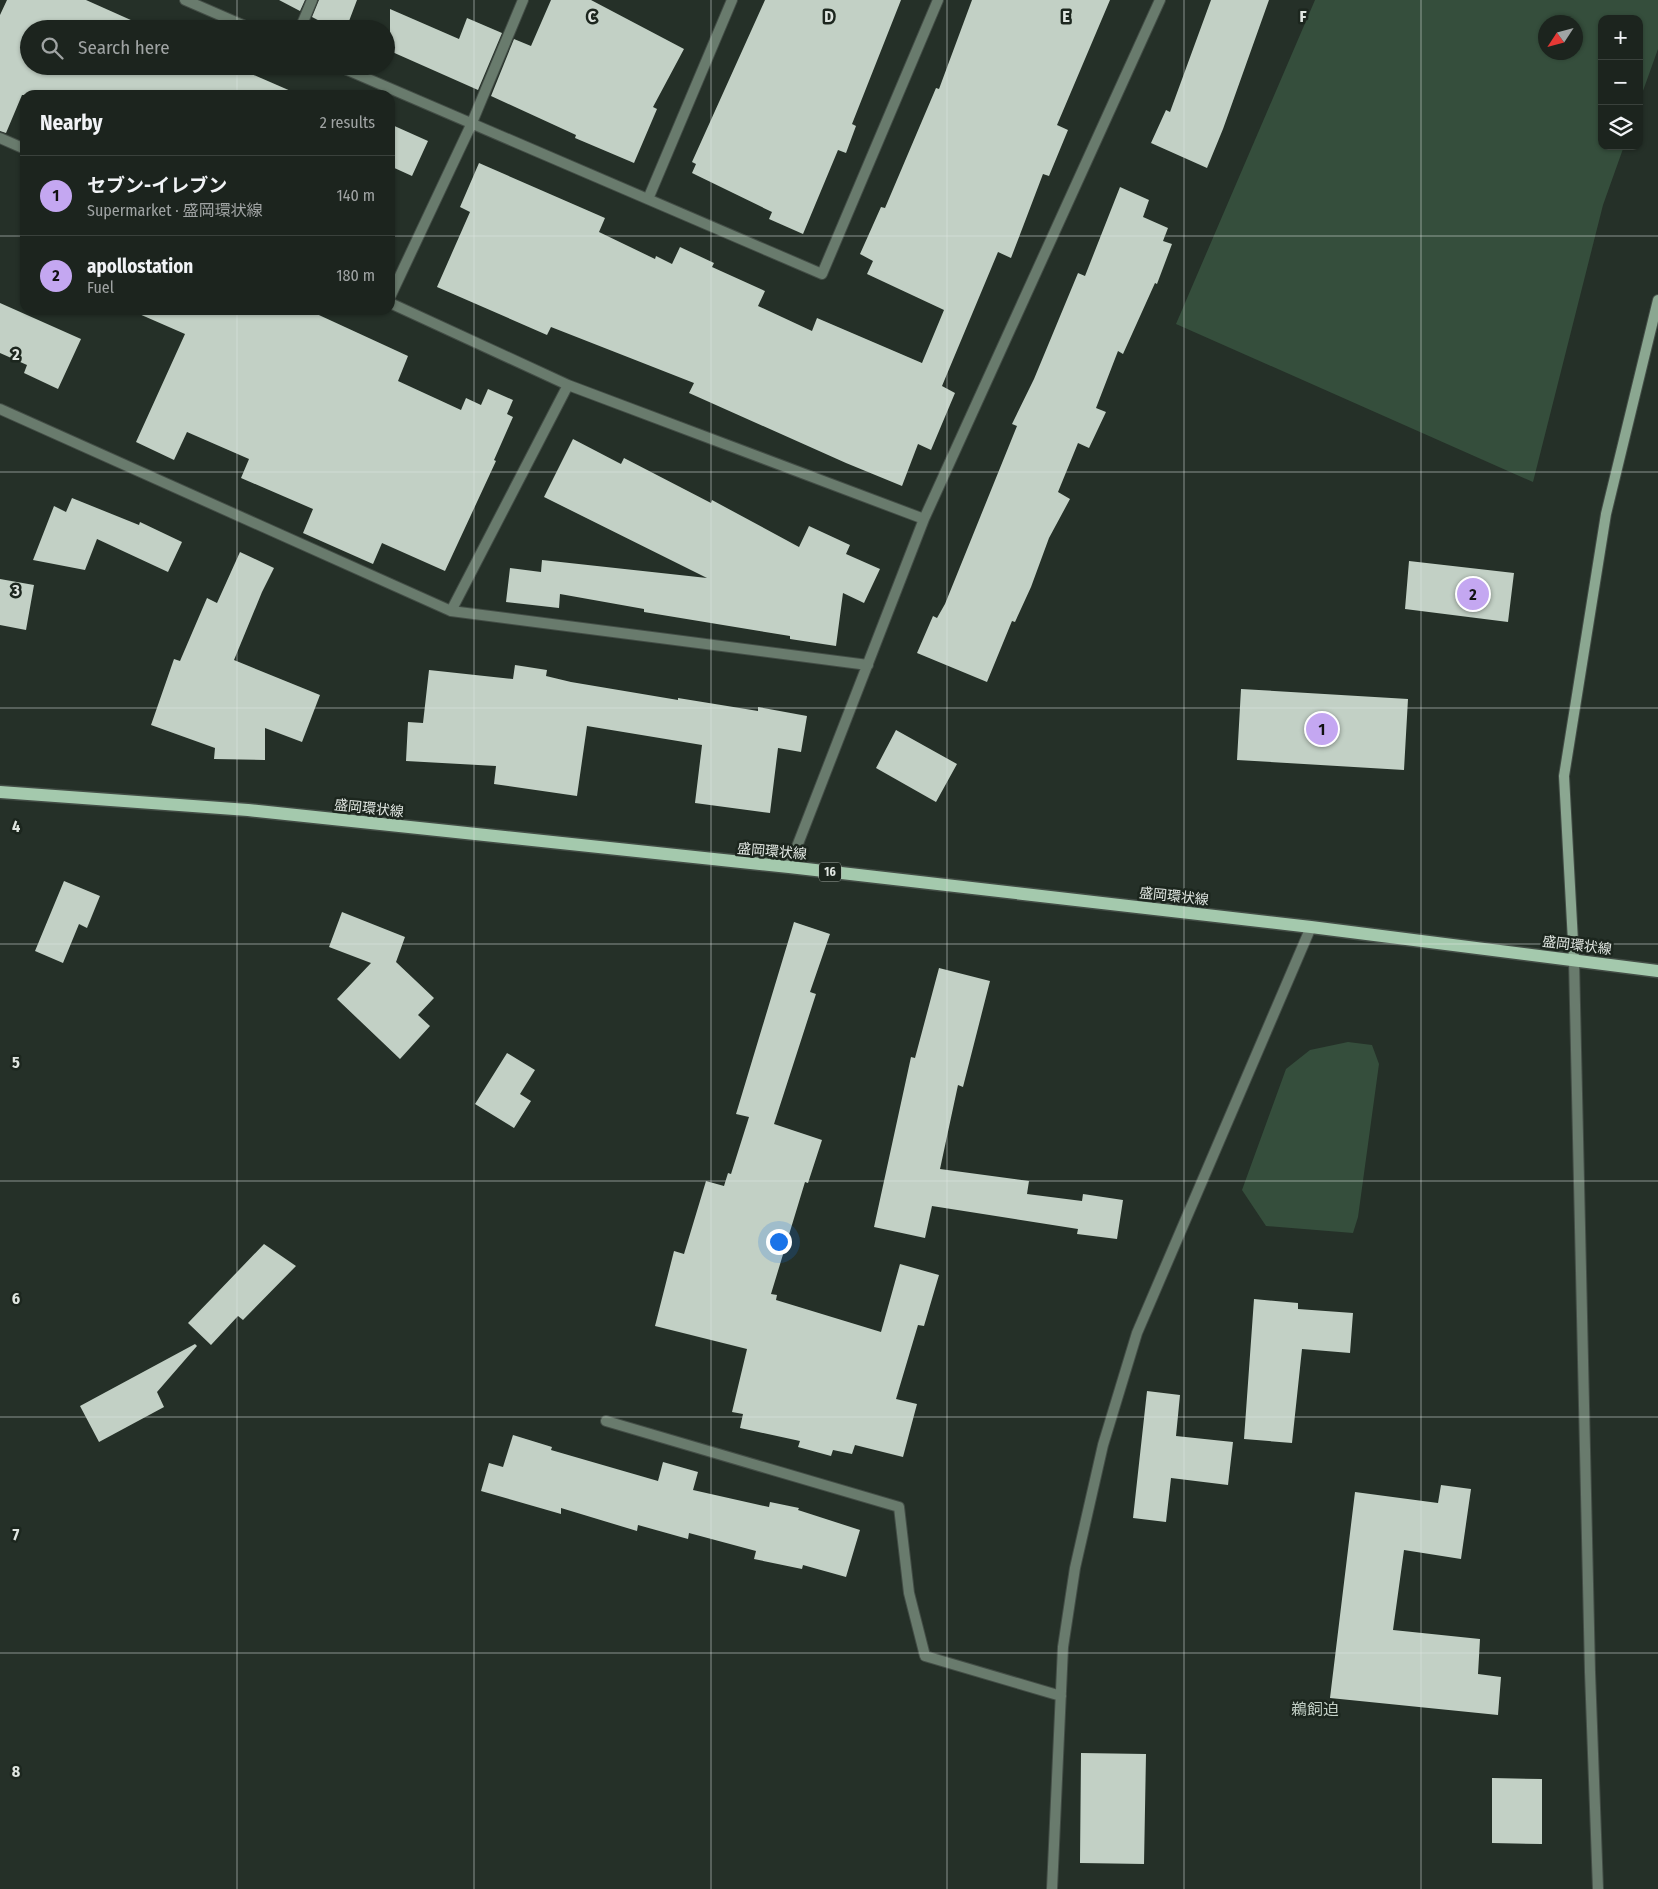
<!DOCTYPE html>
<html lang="en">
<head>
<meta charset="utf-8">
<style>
  :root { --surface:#1c241e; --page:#29302b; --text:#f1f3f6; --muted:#a0a4a4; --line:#3a413c; --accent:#c4a7f1 }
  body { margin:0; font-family:"Fira Sans Condensed","Noto Sans JP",sans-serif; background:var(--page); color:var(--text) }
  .controls { position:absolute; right:15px; top:15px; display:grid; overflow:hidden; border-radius:10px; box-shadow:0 1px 4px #0004 }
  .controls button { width:45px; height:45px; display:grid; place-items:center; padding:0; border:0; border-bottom:1px solid var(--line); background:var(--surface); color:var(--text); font:25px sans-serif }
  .compass { position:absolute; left:1538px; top:15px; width:45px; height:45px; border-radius:50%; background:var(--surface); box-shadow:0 1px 4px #0004; rotate:234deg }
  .you { position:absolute; left:778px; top:1241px; width:18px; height:18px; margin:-12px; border:4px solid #fff; border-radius:50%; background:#1a73e8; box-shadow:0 0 0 8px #1a73e833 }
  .badge { display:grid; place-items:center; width:32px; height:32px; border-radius:50%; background:var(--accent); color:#111; font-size:16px; font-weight:700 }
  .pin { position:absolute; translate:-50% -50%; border:2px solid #fff; box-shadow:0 1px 5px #0006 }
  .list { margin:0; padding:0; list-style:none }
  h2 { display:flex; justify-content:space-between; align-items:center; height:65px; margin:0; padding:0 20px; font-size:21px }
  h2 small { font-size:16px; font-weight:400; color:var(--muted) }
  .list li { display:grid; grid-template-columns:32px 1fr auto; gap:15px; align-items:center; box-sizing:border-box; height:80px; padding:0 20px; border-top:1px solid var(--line) }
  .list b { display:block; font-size:19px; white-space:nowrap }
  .list p { margin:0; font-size:16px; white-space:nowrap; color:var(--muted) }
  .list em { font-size:16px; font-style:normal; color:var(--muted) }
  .icon { flex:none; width:28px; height:28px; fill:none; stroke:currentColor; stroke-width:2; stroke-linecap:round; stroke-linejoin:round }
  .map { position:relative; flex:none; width:1658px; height:1889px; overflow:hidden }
  .search { position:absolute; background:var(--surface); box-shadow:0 1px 4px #0004; left:20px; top:20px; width:375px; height:55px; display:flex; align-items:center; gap:12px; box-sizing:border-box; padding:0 18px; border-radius:28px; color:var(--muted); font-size:19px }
  .panel { position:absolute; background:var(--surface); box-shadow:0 1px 4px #0004; left:20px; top:90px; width:375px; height:225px; border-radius:15px }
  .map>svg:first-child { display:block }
</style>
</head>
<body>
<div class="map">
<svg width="1658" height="1889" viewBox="0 0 1658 1889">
  <rect width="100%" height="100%" fill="#253028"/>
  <path fill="#354e3c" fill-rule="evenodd" d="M 1315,0 L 1658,0 L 1658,49 L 1639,102 L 1639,19 L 1602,19 L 1602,146 L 1624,146 L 1603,205 L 1533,482 L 1176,324 ZM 1546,22 L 1576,22 L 1576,52 L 1546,52 Z
    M 1348,1042 L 1372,1045 L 1379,1064 L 1358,1217 L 1353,1233 L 1266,1226 L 1242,1190 L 1286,1069 L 1310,1050 Z"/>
  <path fill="#c2d0c5" d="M 7,0 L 86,0 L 151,29 L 29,29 L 29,66 L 233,66 L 300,95 L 22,95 L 6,133 L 0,131 L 0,15 Z
    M 279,0 L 305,0 L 300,11 Z
    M 319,0 L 357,0 L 346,29 L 335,29 L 312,17 Z
    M 551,0 L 591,0 L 684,49 L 653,107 L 657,109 L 634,163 L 575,138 L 576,135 L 491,96 L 514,39 L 531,46 Z
    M 765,0 L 901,0 L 852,124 L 856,126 L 846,153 L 838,150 L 803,234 L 769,219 L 772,212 L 692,173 L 696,164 L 692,162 Z
    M 972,0 L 1110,0 L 1057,125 L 1068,130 L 1049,176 L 1043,174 L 1011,258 L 998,252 L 942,386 L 955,393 L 931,450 L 918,444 L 902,486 L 846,463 L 689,393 L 694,383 L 551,327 L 547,335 L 437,287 L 470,212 L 460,207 L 479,163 L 605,218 L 599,232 L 655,259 L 656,256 L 672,264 L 680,247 L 714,263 L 712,267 L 765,291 L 758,306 L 812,331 L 817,318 L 922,363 L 944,310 L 867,274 L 873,261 L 860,254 L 881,207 L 885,208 L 936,88 L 939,89 Z
    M 1211,0 L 1269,0 L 1223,129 L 1207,168 L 1151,143 L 1166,110 L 1170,112 Z
    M 390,9 L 459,39 L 467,18 L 502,33 L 478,90 L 390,51 Z
    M 390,124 L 428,141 L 412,176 L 390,166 Z
    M 1120,187 L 1149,200 L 1143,217 L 1168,228 L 1163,241 L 1172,244 L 1157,284 L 1155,283 L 1123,354 L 1118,351 L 1096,408 L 1106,412 L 1089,448 L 1078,443 L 1058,492 L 1070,499 L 1049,538 L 1031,587 L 1015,622 L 1012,621 L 987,682 L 917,653 L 933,616 L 937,618 L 945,604 L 1017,426 L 1012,424 L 1034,379 L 1078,273 L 1085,276 Z
    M 0,303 L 81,339 L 58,389 L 24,373 L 27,365 L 0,353 Z
    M 130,310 L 308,310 L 408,356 L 398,381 L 461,410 L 466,398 L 481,405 L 488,389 L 513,400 L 507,414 L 513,417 L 494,460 L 496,461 L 445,571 L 382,543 L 373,564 L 303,533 L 313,509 L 241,478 L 249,459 L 187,432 L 174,460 L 136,442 L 185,334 Z
    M 573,439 L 621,464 L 624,458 L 711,503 L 712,500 L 799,547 L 809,526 L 850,545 L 846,554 L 880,569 L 864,603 L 843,593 L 836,646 L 790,639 L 790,636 L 644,612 L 644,609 L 560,594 L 559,608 L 506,602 L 510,568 L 541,572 L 542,560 L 707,578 L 544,497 Z
    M 72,498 L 139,525 L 140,522 L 182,542 L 168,572 L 97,539 L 85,570 L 33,560 L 54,506 L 66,512 Z
    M 240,552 L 274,568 L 262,592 L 234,660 L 320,695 L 302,742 L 265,728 L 265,760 L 214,759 L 215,748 L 151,725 L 174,659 L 180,661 L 207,598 L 217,603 Z
    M 1409,561 L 1514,573 L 1508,622 L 1405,609 Z
    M 0,579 L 34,585 L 26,630 L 0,625 Z
    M 515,665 L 547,670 L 546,676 L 571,682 L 678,700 L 678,698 L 758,711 L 758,707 L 807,716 L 801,752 L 778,748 L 770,813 L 695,803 L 702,745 L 587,726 L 577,796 L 494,784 L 496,766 L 406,761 L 408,722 L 423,723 L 429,670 L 513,679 Z
    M 1241,689 L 1408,699 L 1404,770 L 1237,760 Z
    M 896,730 L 957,764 L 936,802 L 876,768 Z
    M 64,881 L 100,896 L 87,928 L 79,924 L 63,963 L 35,951 Z
    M 342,912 L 405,937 L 396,962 L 434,998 L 418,1015 L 430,1026 L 400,1059 L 337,999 L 371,963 L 329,947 Z
    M 794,922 L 830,934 L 810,992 L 816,994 L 774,1124 L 771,1123 L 822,1140 L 808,1183 L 805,1182 L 771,1294 L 777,1295 L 776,1300 L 881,1332 L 900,1264 L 939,1275 L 924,1326 L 918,1325 L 896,1399 L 917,1404 L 903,1457 L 855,1445 L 852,1454 L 833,1450 L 831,1456 L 798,1447 L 800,1441 L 740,1428 L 743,1414 L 732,1412 L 747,1349 L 655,1326 L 674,1251 L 684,1254 L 706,1181 L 724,1186 L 728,1173 L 731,1174 L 749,1117 L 736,1114 Z
    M 939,968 L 990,981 L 963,1087 L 958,1085 L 940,1169 L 1029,1181 L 1027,1194 L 1082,1201 L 1083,1194 L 1123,1200 L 1117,1239 L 1077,1234 L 1078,1229 L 932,1206 L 925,1238 L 874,1227 L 911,1057 L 915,1058 Z
    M 507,1053 L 535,1070 L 520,1094 L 531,1101 L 514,1128 L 475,1104 Z
    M 264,1244 L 296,1266 L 243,1320 L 238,1316 L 211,1345 L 188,1323 Z
    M 1254,1299 L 1298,1303 L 1298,1309 L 1353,1313 L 1350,1353 L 1302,1349 L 1292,1443 L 1244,1439 Z
    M 195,1344 L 197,1346 L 157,1392 L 164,1407 L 99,1442 L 80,1406 Z
    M 1147,1391 L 1180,1395 L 1176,1436 L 1233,1442 L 1228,1485 L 1171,1478 L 1166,1522 L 1133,1518 Z
    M 513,1435 L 552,1447 L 551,1450 L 658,1481 L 663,1462 L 698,1472 L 693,1490 L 769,1507 L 770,1502 L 799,1508 L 798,1510 L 860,1530 L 846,1577 L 803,1565 L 802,1569 L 754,1559 L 756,1551 L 689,1533 L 688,1539 L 638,1525 L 637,1531 L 561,1508 L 561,1514 L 481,1491 L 489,1463 L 503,1467 Z
    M 1441,1485 L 1471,1489 L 1461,1559 L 1404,1550 L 1393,1630 L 1480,1639 L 1478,1674 L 1501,1677 L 1498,1715 L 1330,1698 L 1355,1492 L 1438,1503 Z
    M 1081,1753 L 1146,1754 L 1144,1864 L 1080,1863 Z
    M 1492,1778 L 1542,1779 L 1542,1844 L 1492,1843 Z"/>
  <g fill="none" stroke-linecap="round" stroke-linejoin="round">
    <g stroke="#434d46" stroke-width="12">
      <path id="street" d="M 185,0 L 252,29
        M 300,29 L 312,0
        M 338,66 L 822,274 L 938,0
        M 0,138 L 25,149
        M 648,199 L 732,0
        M 390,297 L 471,125 L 523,0
        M 390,303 L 568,385 L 924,519
        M 0,409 L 451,611 L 868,665
        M 451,611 L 568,385
        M 789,867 L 924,519 L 1160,0
        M 1574,960 L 1590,1672 L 1598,1889
        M 606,1421 L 899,1507 L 909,1593 L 925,1656 L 1061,1696
        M 1052,1889 L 1063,1647 L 1075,1568 L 1103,1445 L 1137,1333 L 1311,927"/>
    </g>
    <g stroke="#434d46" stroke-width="12">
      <path id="secondary" d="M 1574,960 L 1564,776 L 1606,514 L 1658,300"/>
    </g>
    <g stroke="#434d46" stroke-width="15">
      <path id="primary" d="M 0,792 L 248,810 L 789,867 L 1311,927 L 1658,971"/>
    </g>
    <use href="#street" stroke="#697b6d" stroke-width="10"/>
    <use href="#secondary" stroke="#8ba791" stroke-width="10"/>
    <use href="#primary" stroke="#a4c9ad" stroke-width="12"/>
  </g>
  <path fill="none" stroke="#e0e6e1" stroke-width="1" stroke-opacity="0.55" d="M 237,0 L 237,29M 474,0 L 474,1889M 711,0 L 711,1889M 947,0 L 947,1889M 1184,0 L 1184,1889M 1421,0 L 1421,1889M 237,66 L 237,95M 0,236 L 25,236M 390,236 L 1658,236M 237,310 L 237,1889M 0,472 L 1658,472M 0,708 L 1658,708M 0,944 L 1658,944M 0,1181 L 1658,1181M 0,1417 L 1658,1417M 0,1653 L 1658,1653"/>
  <g text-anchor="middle" stroke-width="5" stroke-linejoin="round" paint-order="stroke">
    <rect fill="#1c261e" stroke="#a5aca6" stroke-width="1" x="819" y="862.5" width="22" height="19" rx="4"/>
    <g font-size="12" font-weight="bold" fill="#e0e6e1">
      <text x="830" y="876">16</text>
    </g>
    <g font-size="14" fill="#e0e6e1" stroke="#1c261e">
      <text transform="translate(369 808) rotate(6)" y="5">盛岡環状線</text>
      <text transform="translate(772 851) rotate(5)" y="5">盛岡環状線</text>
      <text transform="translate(1174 896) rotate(6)" y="5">盛岡環状線</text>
      <text transform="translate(1577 945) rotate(7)" y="5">盛岡環状線</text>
    </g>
    <g font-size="16" fill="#c3d0c6" stroke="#1c261e">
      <text x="1315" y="1715">鵜飼迫</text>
    </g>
  </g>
  <g font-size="16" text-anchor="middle" font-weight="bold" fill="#e0e6e1" stroke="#1c261e" stroke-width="5" stroke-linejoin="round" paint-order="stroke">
    <text x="592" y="22">C</text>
    <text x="829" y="22">D</text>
    <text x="1066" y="22">E</text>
    <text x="1303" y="22">F</text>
    <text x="16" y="360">2</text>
    <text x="16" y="596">3</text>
    <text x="16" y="832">4</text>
    <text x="16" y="1068">5</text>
    <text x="16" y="1304">6</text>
    <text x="16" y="1540">7</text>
    <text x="16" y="1777">8</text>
  </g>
</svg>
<div class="controls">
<button>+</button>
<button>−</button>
<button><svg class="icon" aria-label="layers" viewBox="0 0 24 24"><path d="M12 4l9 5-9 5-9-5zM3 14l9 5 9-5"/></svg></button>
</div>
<svg class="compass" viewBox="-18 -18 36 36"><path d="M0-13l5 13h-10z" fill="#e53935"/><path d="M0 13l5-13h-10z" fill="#a0a4a4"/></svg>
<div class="you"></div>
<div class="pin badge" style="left:1322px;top:729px">1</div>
<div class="pin badge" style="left:1473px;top:594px">2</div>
<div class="search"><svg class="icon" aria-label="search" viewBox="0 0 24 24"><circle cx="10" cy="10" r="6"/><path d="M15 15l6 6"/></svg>Search here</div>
<section class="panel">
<h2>Nearby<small>2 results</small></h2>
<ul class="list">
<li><span class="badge">1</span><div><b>セブン-イレブン</b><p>Supermarket · 盛岡環状線</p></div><em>140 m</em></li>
<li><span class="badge">2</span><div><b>apollostation</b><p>Fuel</p></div><em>180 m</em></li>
</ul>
</section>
</div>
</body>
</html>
